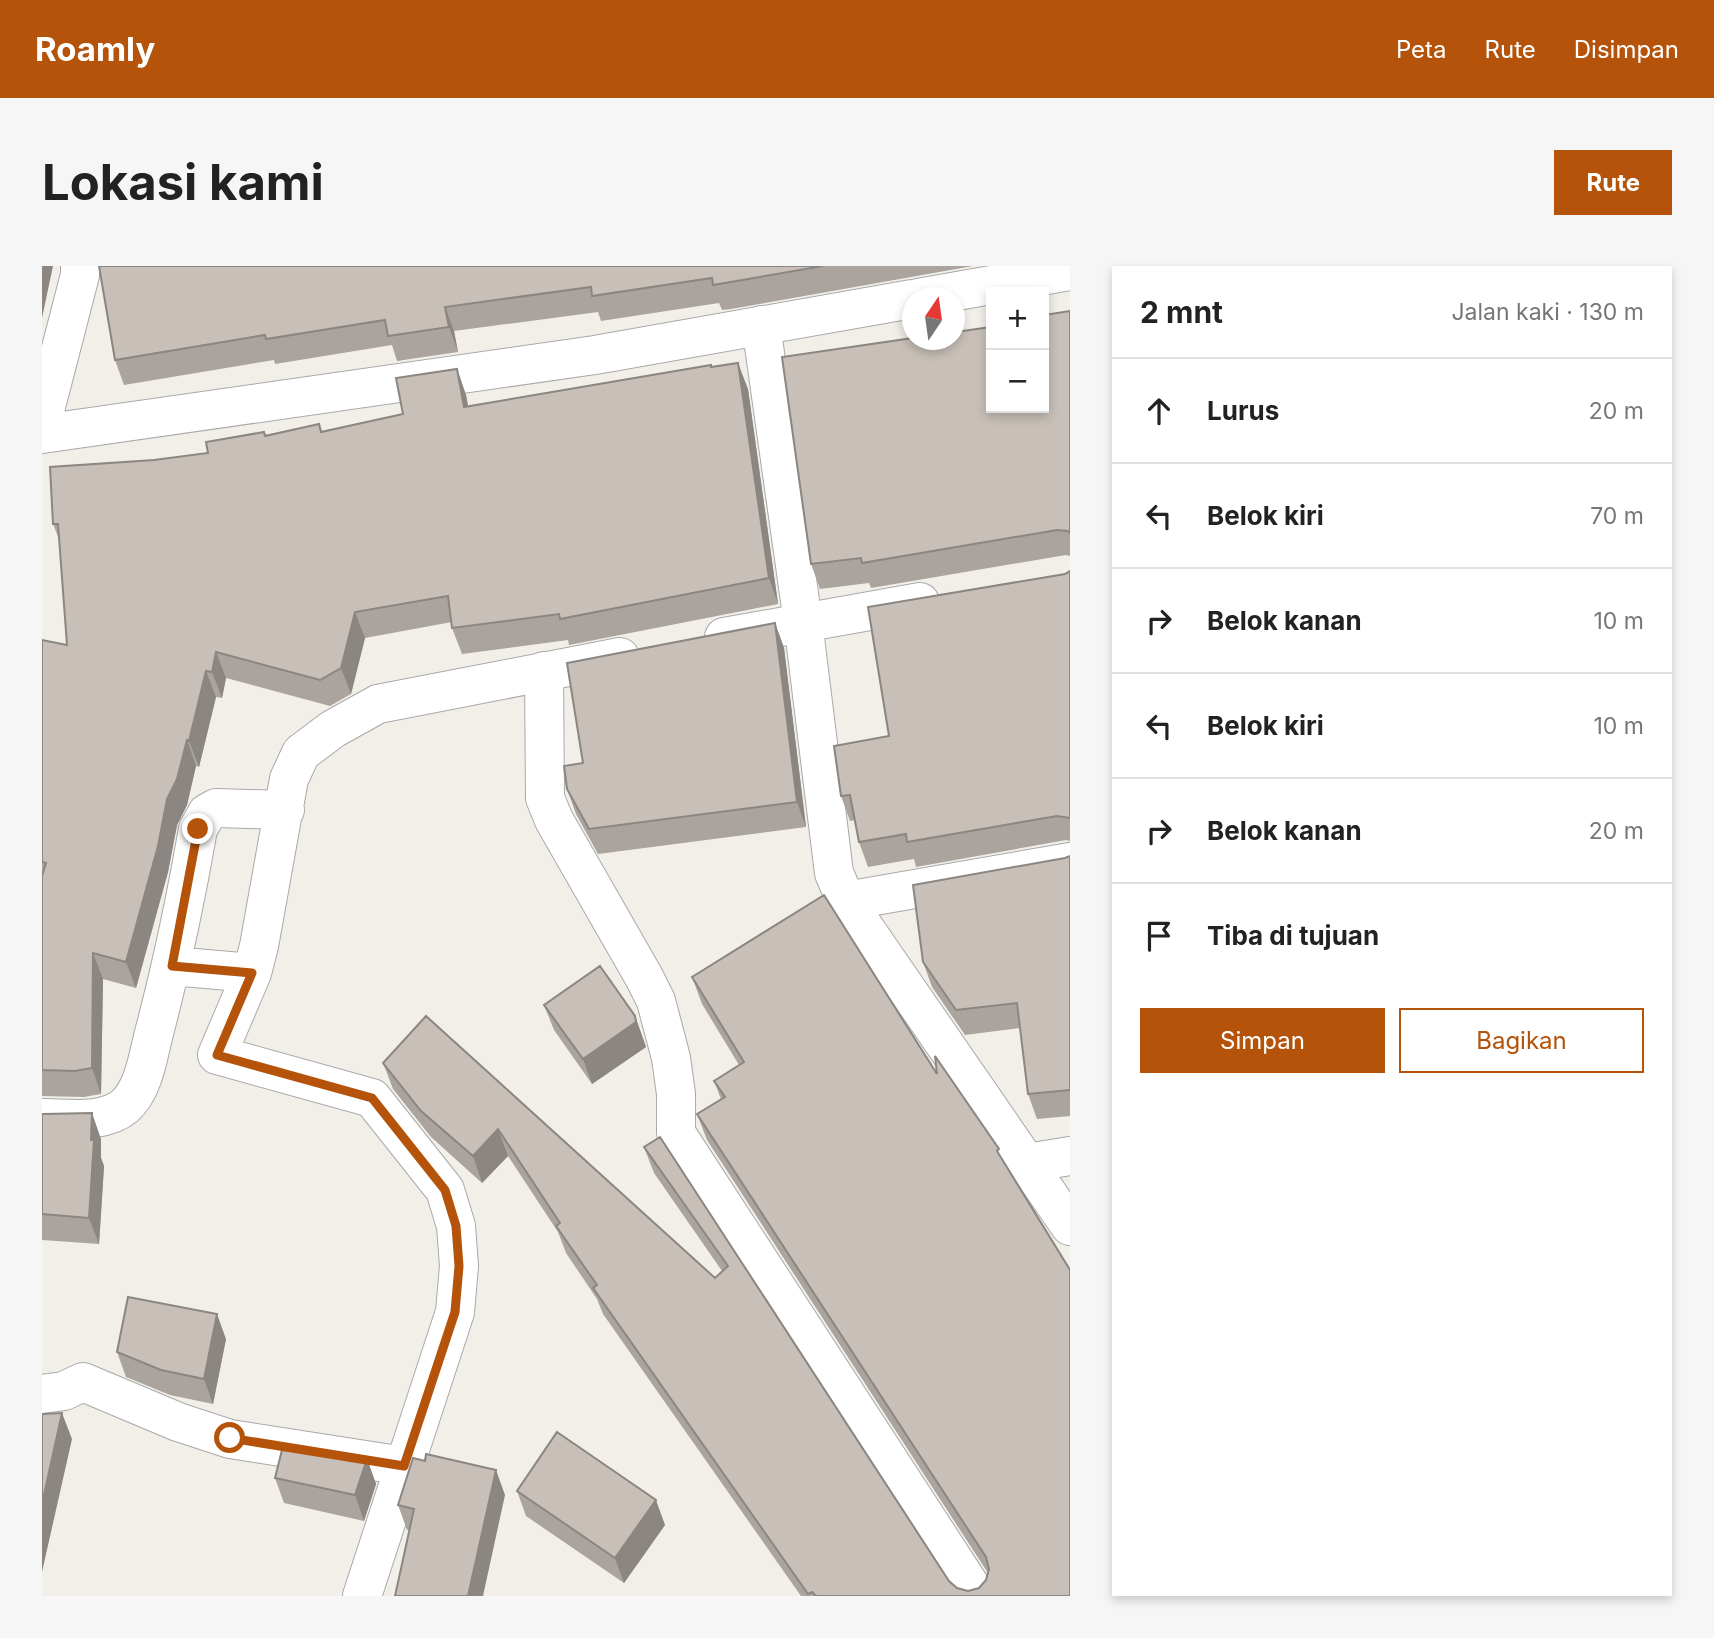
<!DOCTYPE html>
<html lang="id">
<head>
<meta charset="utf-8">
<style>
  :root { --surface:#fff; --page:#f6f6f6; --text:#222; --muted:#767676; --line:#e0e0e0; --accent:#b45309 }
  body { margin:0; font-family:Inter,sans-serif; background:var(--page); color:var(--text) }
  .controls { position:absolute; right:21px; top:21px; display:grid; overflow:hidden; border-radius:0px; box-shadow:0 4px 10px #0003 }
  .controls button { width:63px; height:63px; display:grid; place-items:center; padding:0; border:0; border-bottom:2px solid var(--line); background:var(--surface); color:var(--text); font:35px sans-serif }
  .compass { position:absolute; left:860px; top:21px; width:63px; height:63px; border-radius:50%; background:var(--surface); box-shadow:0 4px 10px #0003; rotate:13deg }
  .stop { position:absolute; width:21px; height:21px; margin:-16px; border:5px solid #b45309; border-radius:50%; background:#fff }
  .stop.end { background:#b45309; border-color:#fff; box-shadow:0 2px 7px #0008 }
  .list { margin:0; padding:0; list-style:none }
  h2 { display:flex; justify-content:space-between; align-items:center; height:91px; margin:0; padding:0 28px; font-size:30px }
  h2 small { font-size:23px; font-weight:400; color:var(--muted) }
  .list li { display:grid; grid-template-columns:46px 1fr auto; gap:21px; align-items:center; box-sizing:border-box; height:105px; padding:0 28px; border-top:2px solid var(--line) }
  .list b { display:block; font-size:26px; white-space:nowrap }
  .list em { font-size:23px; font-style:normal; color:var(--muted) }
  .actions { display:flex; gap:14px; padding:21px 28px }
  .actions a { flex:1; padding:16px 0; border:2px solid var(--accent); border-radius:0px; text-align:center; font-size:24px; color:var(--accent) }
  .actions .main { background:var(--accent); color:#fff }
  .icon { flex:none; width:38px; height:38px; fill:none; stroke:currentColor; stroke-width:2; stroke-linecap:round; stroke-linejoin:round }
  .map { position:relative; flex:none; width:1028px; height:1330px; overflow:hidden; border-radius:0px }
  header { display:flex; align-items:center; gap:42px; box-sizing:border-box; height:98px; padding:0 35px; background:var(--accent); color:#fff }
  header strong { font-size:33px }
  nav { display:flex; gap:38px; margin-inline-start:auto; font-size:24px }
  .intro { display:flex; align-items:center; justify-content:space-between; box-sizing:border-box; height:168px; padding:0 42px }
  h1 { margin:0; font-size:49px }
  .button { padding:18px 32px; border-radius:0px; background:var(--accent); color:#fff; font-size:24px; font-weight:700 }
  main { display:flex; gap:42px; padding:0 42px }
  aside { flex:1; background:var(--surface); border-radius:0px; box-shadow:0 4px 10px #0003 }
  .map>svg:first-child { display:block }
</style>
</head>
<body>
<header>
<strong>Roamly</strong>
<nav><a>Peta</a><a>Rute</a><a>Disimpan</a></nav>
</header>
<div class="intro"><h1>Lokasi kami</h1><a class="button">Rute</a></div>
<main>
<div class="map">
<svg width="1028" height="1330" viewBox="0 0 1028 1330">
  <rect width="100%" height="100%" fill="#f2efe9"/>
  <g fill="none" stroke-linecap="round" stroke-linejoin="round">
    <g stroke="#a9a9a9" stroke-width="40">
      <path id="minor" d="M 876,32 L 1028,5
        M 719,59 L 761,356 L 792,607 L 804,635 L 1028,960
        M 0,156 L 38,9 L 38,0
        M 0,168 L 553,89 L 870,33
        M 682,371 L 878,336
        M 502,405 L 503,532 L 512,554 L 602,711 L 614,735 L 629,792 L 634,828 L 634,867 L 935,1330
        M 804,635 L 1028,596
        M 130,700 L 210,707
        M 0,852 C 26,852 62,858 83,840 C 102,823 106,790 112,767 C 130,699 144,632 156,563 L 165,547 L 174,542 L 243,544
        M 985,897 L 1028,890
        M 0,1128 L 22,1125 L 41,1116 L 136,1156 L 188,1173 L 362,1200
        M 320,1330 L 413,1046 L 417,1000 L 414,960 L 403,924 L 330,832 L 175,789 L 210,707 L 217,680 L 247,513 L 259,487 L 291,463 L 336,438 L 578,391"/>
    </g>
    <use href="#minor" stroke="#fff" stroke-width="38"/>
  </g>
  <path fill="#aba49e" d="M 57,0 L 931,0 L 689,43 L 680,44 L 677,37 L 559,55 L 556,46 L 412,65 L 416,86 L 355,95 L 350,79 L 233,98 L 232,94 L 82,119 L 73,94 Z
    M 1028,45 L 1028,290 L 1024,289 L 829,322 L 827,317 L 778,323 L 769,298 L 949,142 Z
    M 670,101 L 706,123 L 736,338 L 527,379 L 526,374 L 420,388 L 410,362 L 410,356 L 323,372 L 309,428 L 288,440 L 184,412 L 180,432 L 174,431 L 157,501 L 154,500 L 145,539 L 135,559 L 126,606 L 94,722 L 61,713 L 59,828 L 42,831 L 0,830 L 0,374 L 25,379 L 17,273 L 11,258 L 112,194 L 166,187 L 223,169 L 277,158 L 280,165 L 361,148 L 415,103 L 424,129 L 426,140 Z
    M 1028,305 L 1028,575 L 1024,574 L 874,601 L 872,593 L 826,601 L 817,576 L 813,554 L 808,555 L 799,530 L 847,470 L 1023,308 Z
    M 733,357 L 742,382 L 764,561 L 556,588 L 534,548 L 525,523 L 541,497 Z
    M 1028,590 L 1028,850 L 995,853 L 986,828 L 978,762 L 923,769 L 890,721 L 881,696 Z
    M 650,711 L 1028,1330 L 759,1330 L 561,1048 L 555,1033 L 524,987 L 516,966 L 466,890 L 440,917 L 389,871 L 351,823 L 341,797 L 384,750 L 673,1012 L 680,1005 L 612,907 L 602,881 L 907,1315 L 915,1322 L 926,1325 L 937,1322 L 944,1314 L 946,1307 L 665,874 L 655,848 L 679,833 L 672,815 L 697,799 L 660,738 Z
    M 502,739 L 593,750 L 604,781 L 550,818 L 512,764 Z
    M 0,848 L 59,873 L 59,892 L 62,900 L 57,978 L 0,974 Z
    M 184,1073 L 171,1138 L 128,1129 L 84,1111 L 75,1086 Z
    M 325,1193 L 334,1218 L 322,1255 L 242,1237 L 233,1212 Z
    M 475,1225 L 623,1259 L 582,1317 L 484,1250 Z
    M 463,1229 L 367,1264 L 365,1264 L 356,1239 Z"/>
  <path fill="#8b8681" d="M 0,0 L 11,0 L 0,52 Z
    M 403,41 L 412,65 L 416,86 L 407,61 Z
    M 696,97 L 706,123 L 736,338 L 727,312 Z
    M 415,103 L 424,129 L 431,167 L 422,141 Z
    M 313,346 L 323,372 L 309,428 L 299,402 Z
    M 733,357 L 742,382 L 764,561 L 755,536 Z
    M 174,386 L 184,412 L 180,432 L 170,406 Z
    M 164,405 L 174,431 L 157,501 L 147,475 Z
    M 145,474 L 154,500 L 145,539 L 135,559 L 126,606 L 94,722 L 84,696 L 125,533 Z
    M 51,687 L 61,713 L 59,828 L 50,802 Z
    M 593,750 L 604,781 L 550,818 L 541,793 Z
    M 50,847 L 59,873 L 59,892 L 62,900 L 57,978 L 47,952 Z
    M 456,863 L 466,890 L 440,917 L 431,890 Z
    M 175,1048 L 184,1073 L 171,1138 L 162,1113 Z
    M 20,1147 L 30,1173 L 0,1306 L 0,1238 Z
    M 325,1193 L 334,1218 L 322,1255 L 313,1229 Z
    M 454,1204 L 463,1229 L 441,1330 L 426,1330 Z
    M 614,1234 L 623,1259 L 582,1317 L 573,1292 Z"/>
  <path fill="#c7bfb8" stroke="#8b8681" stroke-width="2" d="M 57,0 L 781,0 L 671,19 L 670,12 L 550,30 L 549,21 L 403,41 L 407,61 L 346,70 L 343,54 L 224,73 L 223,69 L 73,94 Z
    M 1028,45 L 1028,267 L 1026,265 L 1015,264 L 820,297 L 819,292 L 769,298 L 740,91 L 871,72 L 871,74 L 913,74 L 913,66 L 949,61 L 949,142 L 1002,142 L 1002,49 Z
    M 696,97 L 727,312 L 518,353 L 517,348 L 410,362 L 406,330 L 313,346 L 299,402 L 278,414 L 174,386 L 170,406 L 164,405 L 147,475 L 145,474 L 135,513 L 125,533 L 116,580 L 84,696 L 51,687 L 50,802 L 33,805 L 0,804 L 0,610 L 4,597 L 0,596 L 0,374 L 25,379 L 16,258 L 11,258 L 8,201 L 112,194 L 166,187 L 164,176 L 222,166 L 223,170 L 277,158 L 279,166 L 361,148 L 354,112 L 415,103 L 422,141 L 669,99 L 669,101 Z
    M 1028,305 L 1028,552 L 1015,550 L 865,576 L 864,568 L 817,576 L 808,529 L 799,530 L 792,480 L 847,470 L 826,341 L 1023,308 Z
    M 733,357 L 755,536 L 547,563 L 525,523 L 522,500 L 541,497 L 525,397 Z
    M 1028,590 L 1028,824 L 986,828 L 975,737 L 914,744 L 881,696 L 871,619 L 1023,592 Z
    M 782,629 L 895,808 L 893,790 L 957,883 L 955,885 L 1028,1004 L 1028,1330 L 774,1330 L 770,1326 L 766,1328 L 551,1022 L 555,1019 L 514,960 L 518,957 L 456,863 L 431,890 L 379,845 L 341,797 L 384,750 L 673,1012 L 686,1000 L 602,881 L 618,871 L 907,1315 L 915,1322 L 926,1325 L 937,1322 L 944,1314 L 947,1303 L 944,1291 L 655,848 L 683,831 L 672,815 L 702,796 L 650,711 Z
    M 558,700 L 593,750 L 594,756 L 541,793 L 502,739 Z
    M 50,847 L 49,874 L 52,874 L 47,952 L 0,948 L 0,848 Z
    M 86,1031 L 175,1048 L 162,1113 L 119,1104 L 75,1086 Z
    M 20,1147 L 0,1238 L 0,1148 Z
    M 515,1166 L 614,1234 L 573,1292 L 475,1225 Z
    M 241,1180 L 325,1193 L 313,1229 L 233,1212 Z
    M 384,1188 L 454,1204 L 426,1330 L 353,1330 L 372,1243 L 356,1239 L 371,1192 L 383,1195 Z"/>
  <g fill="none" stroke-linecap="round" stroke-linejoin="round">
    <path stroke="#b45309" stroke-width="9" d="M 156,563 L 130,700 L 210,707 L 175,789 L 330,832 L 403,924 L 414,960 L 417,1000 L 413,1046 L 362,1200 L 188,1172"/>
  </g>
</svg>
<div class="controls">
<button>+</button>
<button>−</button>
</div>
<svg class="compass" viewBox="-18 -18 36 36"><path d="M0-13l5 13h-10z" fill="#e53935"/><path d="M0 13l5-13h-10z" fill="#767676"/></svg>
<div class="stop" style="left:188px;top:1172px"></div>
<div class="stop end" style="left:156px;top:563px"></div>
</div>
<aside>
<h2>2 mnt<small>Jalan kaki · 130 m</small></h2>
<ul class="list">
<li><svg class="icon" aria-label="ahead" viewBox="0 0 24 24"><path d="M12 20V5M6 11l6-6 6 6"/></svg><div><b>Lurus</b></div><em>20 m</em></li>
<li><svg class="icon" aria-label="left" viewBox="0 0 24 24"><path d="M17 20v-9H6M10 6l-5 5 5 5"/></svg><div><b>Belok kiri</b></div><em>70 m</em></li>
<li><svg class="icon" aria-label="right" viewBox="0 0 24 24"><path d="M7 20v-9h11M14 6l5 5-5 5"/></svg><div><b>Belok kanan</b></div><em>10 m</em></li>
<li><svg class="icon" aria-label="left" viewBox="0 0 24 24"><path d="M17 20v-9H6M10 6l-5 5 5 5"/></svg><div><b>Belok kiri</b></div><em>10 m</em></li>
<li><svg class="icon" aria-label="right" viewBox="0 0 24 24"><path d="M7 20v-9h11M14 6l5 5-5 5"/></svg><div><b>Belok kanan</b></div><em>20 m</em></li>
<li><svg class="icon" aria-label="arrive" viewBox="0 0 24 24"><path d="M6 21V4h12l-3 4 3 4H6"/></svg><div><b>Tiba di tujuan</b></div></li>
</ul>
<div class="actions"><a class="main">Simpan</a><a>Bagikan</a></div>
</aside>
</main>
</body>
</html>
